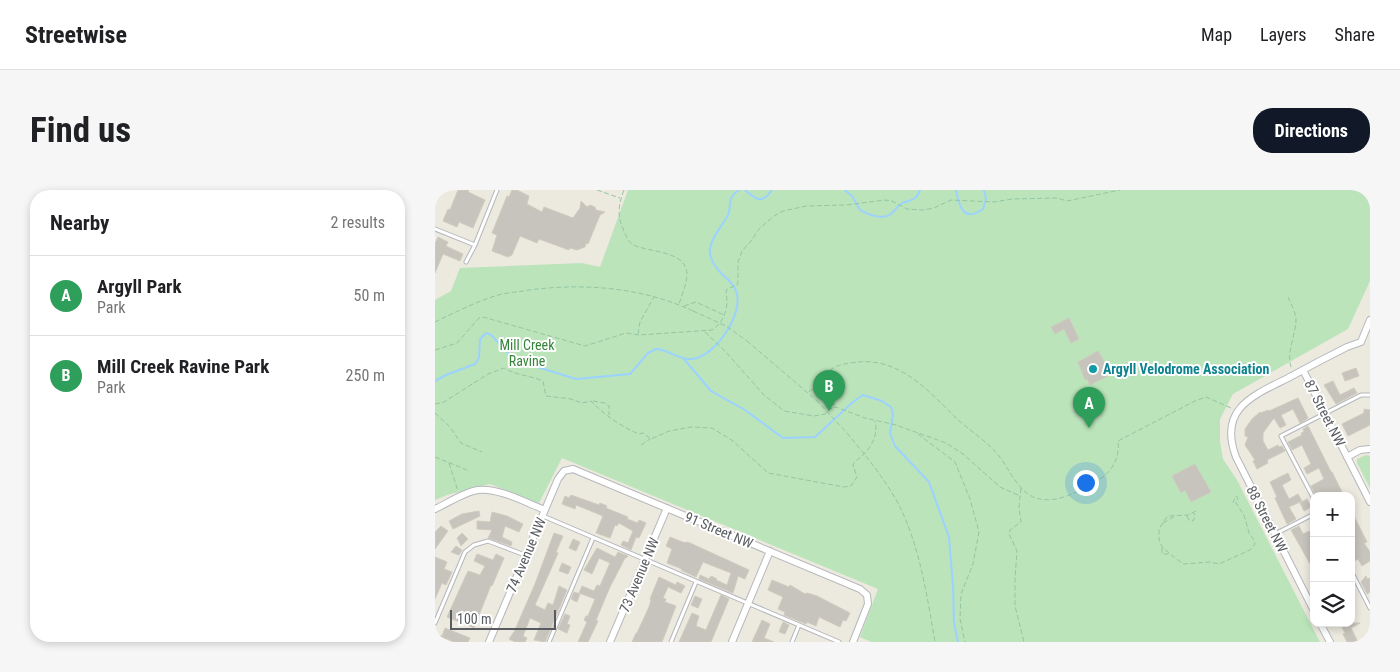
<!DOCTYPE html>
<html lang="en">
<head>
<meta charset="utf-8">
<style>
  :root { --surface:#fff; --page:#f6f6f6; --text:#202124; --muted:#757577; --line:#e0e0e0; --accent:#111827 }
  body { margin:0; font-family:"Roboto Condensed",sans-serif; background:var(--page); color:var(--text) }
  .controls { position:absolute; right:15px; bottom:15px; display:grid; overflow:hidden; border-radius:10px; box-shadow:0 2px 8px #0003 }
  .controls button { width:45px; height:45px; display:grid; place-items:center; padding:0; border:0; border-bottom:1px solid var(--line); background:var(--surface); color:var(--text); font:25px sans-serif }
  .scale { position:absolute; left:15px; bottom:12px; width:106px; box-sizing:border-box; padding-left:5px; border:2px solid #585c60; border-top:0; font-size:14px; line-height:18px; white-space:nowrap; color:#585c60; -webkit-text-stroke:4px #fff; paint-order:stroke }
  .you { position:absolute; left:650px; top:292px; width:18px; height:18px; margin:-12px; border:4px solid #fff; border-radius:50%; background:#1a73e8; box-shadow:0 0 0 8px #1a73e833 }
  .badge { display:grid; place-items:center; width:32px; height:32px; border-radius:50%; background:var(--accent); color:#fff; font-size:16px; font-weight:700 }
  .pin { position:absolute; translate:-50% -41px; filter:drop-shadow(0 1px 2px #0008) }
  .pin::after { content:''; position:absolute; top:26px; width:18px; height:15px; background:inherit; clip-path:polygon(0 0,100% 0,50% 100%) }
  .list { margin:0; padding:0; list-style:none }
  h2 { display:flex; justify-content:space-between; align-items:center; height:65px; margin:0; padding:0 20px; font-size:21px }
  h2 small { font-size:16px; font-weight:400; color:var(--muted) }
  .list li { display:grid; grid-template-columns:32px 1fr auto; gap:15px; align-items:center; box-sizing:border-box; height:80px; padding:0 20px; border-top:1px solid var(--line) }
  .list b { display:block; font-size:19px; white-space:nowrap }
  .list p { margin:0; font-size:16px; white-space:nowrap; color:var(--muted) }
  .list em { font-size:16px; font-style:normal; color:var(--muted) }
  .icon { flex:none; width:28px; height:28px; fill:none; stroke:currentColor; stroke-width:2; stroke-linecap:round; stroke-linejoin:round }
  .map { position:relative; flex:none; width:935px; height:452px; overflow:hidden; border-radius:20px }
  header { display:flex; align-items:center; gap:30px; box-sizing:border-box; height:70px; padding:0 25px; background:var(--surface); border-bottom:1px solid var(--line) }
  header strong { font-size:24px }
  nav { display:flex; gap:28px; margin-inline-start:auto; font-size:18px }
  .intro { display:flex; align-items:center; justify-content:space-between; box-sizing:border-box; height:120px; padding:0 30px }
  h1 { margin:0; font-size:35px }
  .button { padding:12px 22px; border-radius:20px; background:var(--accent); color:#fff; font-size:18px; font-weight:700 }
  main { display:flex; gap:30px; padding:0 30px }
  aside { flex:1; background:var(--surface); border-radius:20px; box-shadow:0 2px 8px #0003 }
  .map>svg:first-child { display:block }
</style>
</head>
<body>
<header>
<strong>Streetwise</strong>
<nav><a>Map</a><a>Layers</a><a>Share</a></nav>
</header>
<div class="intro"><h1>Find us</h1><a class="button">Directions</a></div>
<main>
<aside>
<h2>Nearby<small>2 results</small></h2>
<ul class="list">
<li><span class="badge" style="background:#2e9e5b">A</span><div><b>Argyll Park</b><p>Park</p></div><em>50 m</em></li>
<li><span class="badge" style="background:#2e9e5b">B</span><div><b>Mill Creek Ravine Park</b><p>Park</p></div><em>250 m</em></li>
</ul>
</aside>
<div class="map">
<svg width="935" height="452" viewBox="0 0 935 452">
  <rect width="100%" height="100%" fill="#ece9df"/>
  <path fill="#bbe4bb" d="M 193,0 L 935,0 L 935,91 L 913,139 L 798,204 L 785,229 L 785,252 L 788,269 L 802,290 L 885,452 L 436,452 L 425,447 L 443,399 L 127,268 L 104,313 L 55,294 L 12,305 L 0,310 L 0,110 L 16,101 L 25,78 L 147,73 L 165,77 Z
    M 931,265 L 935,266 L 935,298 L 922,273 L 922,269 Z"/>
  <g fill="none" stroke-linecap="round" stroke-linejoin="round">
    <path stroke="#9cd2ff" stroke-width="2" d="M 310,0 C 320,9 327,15 337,0
      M 410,0 L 417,6 L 425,20 C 433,25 448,30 456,24 C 460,21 462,16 467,13 C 476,10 482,10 485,0
      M 521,0 C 524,16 528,33 548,19 L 551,9 L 549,0
      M 249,169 L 276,201 L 310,220 L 348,248 L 380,247 L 418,212 L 428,205 L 447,211 L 456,217 L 458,224 L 455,243 L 460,256 L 494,292 L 514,347 L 518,397 L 519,433 L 523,452
      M 0,191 L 11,185 L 40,174 L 44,168 L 45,149 L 51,143 L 56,145 L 74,164 L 90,173 L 141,189 L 195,184 L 213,163 L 221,159 C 233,159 243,170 257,169 C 280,167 310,123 301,101 C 299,94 291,88 286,83 C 264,60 279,48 292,27 C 298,17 290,9 304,0"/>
  </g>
  <path fill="#c6c4bc" stroke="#d0cbbe" d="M 23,0 L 34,0 L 33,2 L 50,10 L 38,38 L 24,32 L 22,37 L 8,31 L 13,19 L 15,20 Z
    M 77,0 L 82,0 L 94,6 L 92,14 L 107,22 L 109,17 L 138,28 L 145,18 L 146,11 L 152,17 L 155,15 L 160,17 L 161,20 L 170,22 L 165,25 L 153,54 L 151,53 L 150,57 L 142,60 L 135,58 L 134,60 L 104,49 L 102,53 L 85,46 L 77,65 L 73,67 L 57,61 L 62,45 L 57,43 L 72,6 L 74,7 Z
    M 3,47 L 13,52 L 11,56 L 13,57 L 28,64 L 25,71 L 8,64 L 0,83 L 0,54 Z
    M 634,128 L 644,149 L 636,153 L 629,139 L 620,144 L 616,137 Z
    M 663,161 L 673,178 L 671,179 L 675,185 L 655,195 L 652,189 L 650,190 L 643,172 Z
    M 921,178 L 924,186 L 910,191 L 907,183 Z
    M 898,191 L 905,205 L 919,198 L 922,203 L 901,214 L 889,195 Z
    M 863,208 L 873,228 L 865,233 L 858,219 L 846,225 L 851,235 L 845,238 L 839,228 L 828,243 L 828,251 L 833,260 L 843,255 L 844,257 L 847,256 L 850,261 L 832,270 L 833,273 L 822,279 L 818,271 L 820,270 L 810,255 L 813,247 L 810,246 L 810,239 L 817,229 L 825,222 L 826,223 L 833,220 L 834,221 Z
    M 642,212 L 649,213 L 648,223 L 639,222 Z
    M 929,219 L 935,220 L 935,235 L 913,246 L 907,234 L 929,223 Z
    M 873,236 L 896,282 L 897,282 L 909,306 L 881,306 L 876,296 L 889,289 L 884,278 L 872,284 L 869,278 L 876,274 L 867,255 L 857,260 L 853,252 L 867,245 L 866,243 L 869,242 L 868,239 Z
    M 760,274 L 776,302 L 756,312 L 750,300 L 746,303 L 737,286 Z
    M 853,283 L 856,290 L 847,295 L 854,309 L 863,304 L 867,311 L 854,317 L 861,329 L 852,334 L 840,308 L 842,307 L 835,292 Z
    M 136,305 L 164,315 L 165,313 L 172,316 L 171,318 L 193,327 L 192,329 L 203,333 L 204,330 L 211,333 L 204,348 L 201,347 L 196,360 L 186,355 L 188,351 L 193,353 L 198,341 L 184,333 L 182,336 L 180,335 L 175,348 L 161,343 L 168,326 L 141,315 L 140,319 L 127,314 L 130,306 L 134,308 Z
    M 872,309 L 876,317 L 869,321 L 865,313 Z
    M 916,320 L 932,352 L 929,353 L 935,362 L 935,371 L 927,376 L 923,369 L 916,373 Z
    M 44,321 L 45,326 L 18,339 L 14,331 L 27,324 Z
    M 57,322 L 72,326 L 88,334 L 84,342 L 70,336 L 67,347 L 77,352 L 76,356 L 53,348 L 57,340 L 42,339 L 42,331 L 55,332 Z
    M 6,336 L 13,341 L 0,359 L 0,342 Z
    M 864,336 L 868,344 L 879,339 L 879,381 L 856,340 Z
    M 27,343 L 33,349 L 26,356 L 22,348 Z
    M 119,343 L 128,346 L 121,362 L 123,363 L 120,370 L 100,415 L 110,420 L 113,413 L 118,415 L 124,396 L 132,400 L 110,452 L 99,450 L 106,433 L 95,428 L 88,446 L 92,448 L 90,452 L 80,452 L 74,449 L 79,442 L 100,394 Z
    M 235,347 L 250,353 L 251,352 L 255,353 L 314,380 L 310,389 L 303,386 L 298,403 L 264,389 L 265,385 L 274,389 L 276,386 L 282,389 L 281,390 L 292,395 L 296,383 L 268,372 L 261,387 L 246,380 L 247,379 L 232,373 L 237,359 L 231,356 Z
    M 138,349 L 145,352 L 141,361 L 134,358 Z
    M 21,356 L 27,360 L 24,365 L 16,362 Z
    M 162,358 L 180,367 L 183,362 L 193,366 L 191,368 L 190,368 L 175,397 L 161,430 L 163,431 L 153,452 L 143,452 L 152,432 L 149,430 L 151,426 L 153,426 L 160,409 L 144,403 L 147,396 L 159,401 L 162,395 L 165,396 L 175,373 L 164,368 L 157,384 L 149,380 Z
    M 42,364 L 58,370 L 61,364 L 69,368 L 57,396 L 56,395 L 39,438 L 12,427 L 33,381 L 45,385 L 50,376 L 39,371 Z
    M 0,367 L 12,372 L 9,379 L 17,382 L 11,395 L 7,393 L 0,409 Z
    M 127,373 L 136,377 L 133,384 L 124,381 Z
    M 931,386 L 932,389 L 935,388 L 935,402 L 932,404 L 926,392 Z
    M 224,387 L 241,395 L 242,392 L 250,396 L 246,403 L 233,397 L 228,408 L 231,409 L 230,412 L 241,416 L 227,452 L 197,452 L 201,443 L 202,443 L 214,417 L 216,410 L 215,409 Z
    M 337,390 L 354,397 L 355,395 L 370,404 L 372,403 L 382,406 L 415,423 L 411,431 L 408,430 L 405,437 L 384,427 L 381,436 L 372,432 L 371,434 L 349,425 L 350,422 L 343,419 L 348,407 L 333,400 Z
    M 139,402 L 145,404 L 142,412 L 136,409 Z
    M 286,405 L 294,409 L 276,452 L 244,452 L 257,423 L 264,426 L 261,436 L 271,440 Z
    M 260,406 L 267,409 L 263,418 L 256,415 Z
    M 130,424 L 135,426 L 132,434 L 135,435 L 132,443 L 123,439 Z
    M 327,430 L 335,434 L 329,448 L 339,452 L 317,452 Z
    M 348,432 L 354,435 L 350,444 L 344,442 Z
    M 905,433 L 925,433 L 916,438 L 923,452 L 912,452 L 908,444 L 910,443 Z
    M 10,438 L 35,448 L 33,452 L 19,452 L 7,447 L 0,452 L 0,445 L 7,446 Z"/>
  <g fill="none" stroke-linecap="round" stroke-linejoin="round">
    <g stroke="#b5b7bc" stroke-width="5">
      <path id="service" d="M 0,39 L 40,55
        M 31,72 L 40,55 L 62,0
        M 879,309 L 846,246 L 926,205 L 935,205
        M 108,326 L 404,452
        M 840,344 L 879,324
        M 916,381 L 935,418
        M 0,433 L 30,362 L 39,355 L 53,351 L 90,365
        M 114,452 L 158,348
        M 236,452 L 261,392
        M 357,452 L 364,435"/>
    </g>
    <g stroke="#b5b7bc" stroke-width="8">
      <path id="minor" d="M 868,180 L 935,312
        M 912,267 L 925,260 L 935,259
        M 0,319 C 13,313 29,302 43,300 C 62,297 92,313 110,320
        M 879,421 L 801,267 C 783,219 817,206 853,188 C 873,177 892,167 912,157 L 926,152 L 935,130
        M 885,433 L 895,452
        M 54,452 L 123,289 L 129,281 L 138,279 L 425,399 L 432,405 L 433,414 L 418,452
        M 175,452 L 232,318
        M 297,452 L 335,361"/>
    </g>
    <g stroke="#b5b7bc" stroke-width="9">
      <path id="tertiary" d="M 0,4 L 2,0"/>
    </g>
    <path stroke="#94c5a2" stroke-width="1" stroke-dasharray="5 2.5" stroke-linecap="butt" d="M 162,0 L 185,8
      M 189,0 C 183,15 182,27 189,41 C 191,46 193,51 197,54 C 211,63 251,59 252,84 C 252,93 247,105 244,114
      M 853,107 C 856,114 861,123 861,130 C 861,144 851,163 856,177
      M 249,116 L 261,112 L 289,125
      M 0,132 C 21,122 44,110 67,104 C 76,102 85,102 94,100 C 148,93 207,97 258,121
      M 270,142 L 290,161 L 328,204 L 349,221 L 379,226 L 390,224 L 395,219 L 401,217 L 430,228 L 461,235 L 511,253 L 528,264 L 565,297 L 585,306
      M 203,144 L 205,132 L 219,107
      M 312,151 L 381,210
      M 0,160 L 22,153 L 44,128 L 48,127 L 150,156 L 191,143 L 204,145 L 277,140 C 287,134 292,122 292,111 C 292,106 290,103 292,99 L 302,95 L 303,92 L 303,72 L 307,61 L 316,51 L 324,39 L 339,26 L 348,21 L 371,16 L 411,15 L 450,10 L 457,11 L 472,19 L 488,20 L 499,18 L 516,10 L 559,12 L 577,9 L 622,8 L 632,11 L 685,0
      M 377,200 L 401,216
      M 374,202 C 381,194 389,184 398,178 C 405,174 415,173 423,172 C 465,168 494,201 521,228 C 535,241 552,251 564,266 C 574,279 584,303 601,308 C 621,315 647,300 665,289 C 678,281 685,266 683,251 L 760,211 L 771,207 L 796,218
      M 158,211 L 170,213 L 174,216 L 174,225
      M 0,214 L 9,212 L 53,184 L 69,178 C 83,186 94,185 108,191 L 111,206 L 136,209 L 147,213 L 156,211 C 169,225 187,237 204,244 L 208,243 L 216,249 L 234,241 L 256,237 L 277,238 L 298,251 L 333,283 L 409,297 L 416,296 L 422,287 L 418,275 C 421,269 425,269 429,264 C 438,255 443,243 440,231
      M 0,223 L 15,237 L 26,253 L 47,262
      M 412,243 C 431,266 450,289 464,315 C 485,357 492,406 500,452
      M 483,244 L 520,272 L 535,309 L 544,342 L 538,374 L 526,404 L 525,429 L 530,452
      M 206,255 L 215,249
      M 0,267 L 32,280
      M 14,273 L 23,301
      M 586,298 L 584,317 L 586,332 L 575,340 L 574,344 L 582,361 L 580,388 L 580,416 L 589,452
      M 761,321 L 753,325 L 734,326 L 731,328 L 724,339 L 724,349 L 727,357 L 740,368 L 749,374 L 775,372 L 784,374 L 815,360 L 820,354 L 819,350 L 814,343 L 809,325 L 801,313 L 803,308 L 801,306 L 798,312 L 801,313
      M 752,326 L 754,330 L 758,331 L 760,327 L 759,323
      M 728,333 L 740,326
      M 727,358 L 727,364 L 735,364"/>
    <use href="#service" stroke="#fff" stroke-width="3"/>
    <use href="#minor" stroke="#fff" stroke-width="6"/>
    <use href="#tertiary" stroke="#fff" stroke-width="8"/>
    <path stroke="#94c5a2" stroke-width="1" stroke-dasharray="5 2.5" stroke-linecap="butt" d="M 258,121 L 291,136 L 312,151
      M 381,210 L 412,243"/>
  </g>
  <circle fill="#0f9aa8" stroke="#fff" stroke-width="2" cx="658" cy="179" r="5"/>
  <g text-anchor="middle" stroke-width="4" stroke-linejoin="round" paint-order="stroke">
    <g font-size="14" fill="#348439" stroke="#fff">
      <text x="92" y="160">Mill Creek<tspan x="92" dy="16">Ravine</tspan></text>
    </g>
    <g font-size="14" font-weight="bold" fill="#0d838f" stroke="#fff" text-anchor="start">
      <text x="668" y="184">Argyll Velodrome Association</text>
    </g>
    <g font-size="14" fill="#585c60" stroke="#fff">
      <text transform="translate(890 223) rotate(63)" y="5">87 Street NW</text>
      <text transform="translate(832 329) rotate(63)" y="5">88 Street NW</text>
      <text transform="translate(284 340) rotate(23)" y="5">91 Street NW</text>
      <text transform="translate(91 365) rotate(-67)" y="5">74 Avenue NW</text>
      <text transform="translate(204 385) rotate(-67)" y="5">73 Avenue NW</text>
    </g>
  </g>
</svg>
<div class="controls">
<button>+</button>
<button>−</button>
<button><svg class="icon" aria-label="layers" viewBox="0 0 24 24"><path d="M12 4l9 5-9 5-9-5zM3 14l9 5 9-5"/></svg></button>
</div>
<div class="scale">100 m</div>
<div class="you"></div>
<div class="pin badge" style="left:654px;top:238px;background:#2e9e5b">A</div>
<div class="pin badge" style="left:394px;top:221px;background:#2e9e5b">B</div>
</div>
</main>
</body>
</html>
